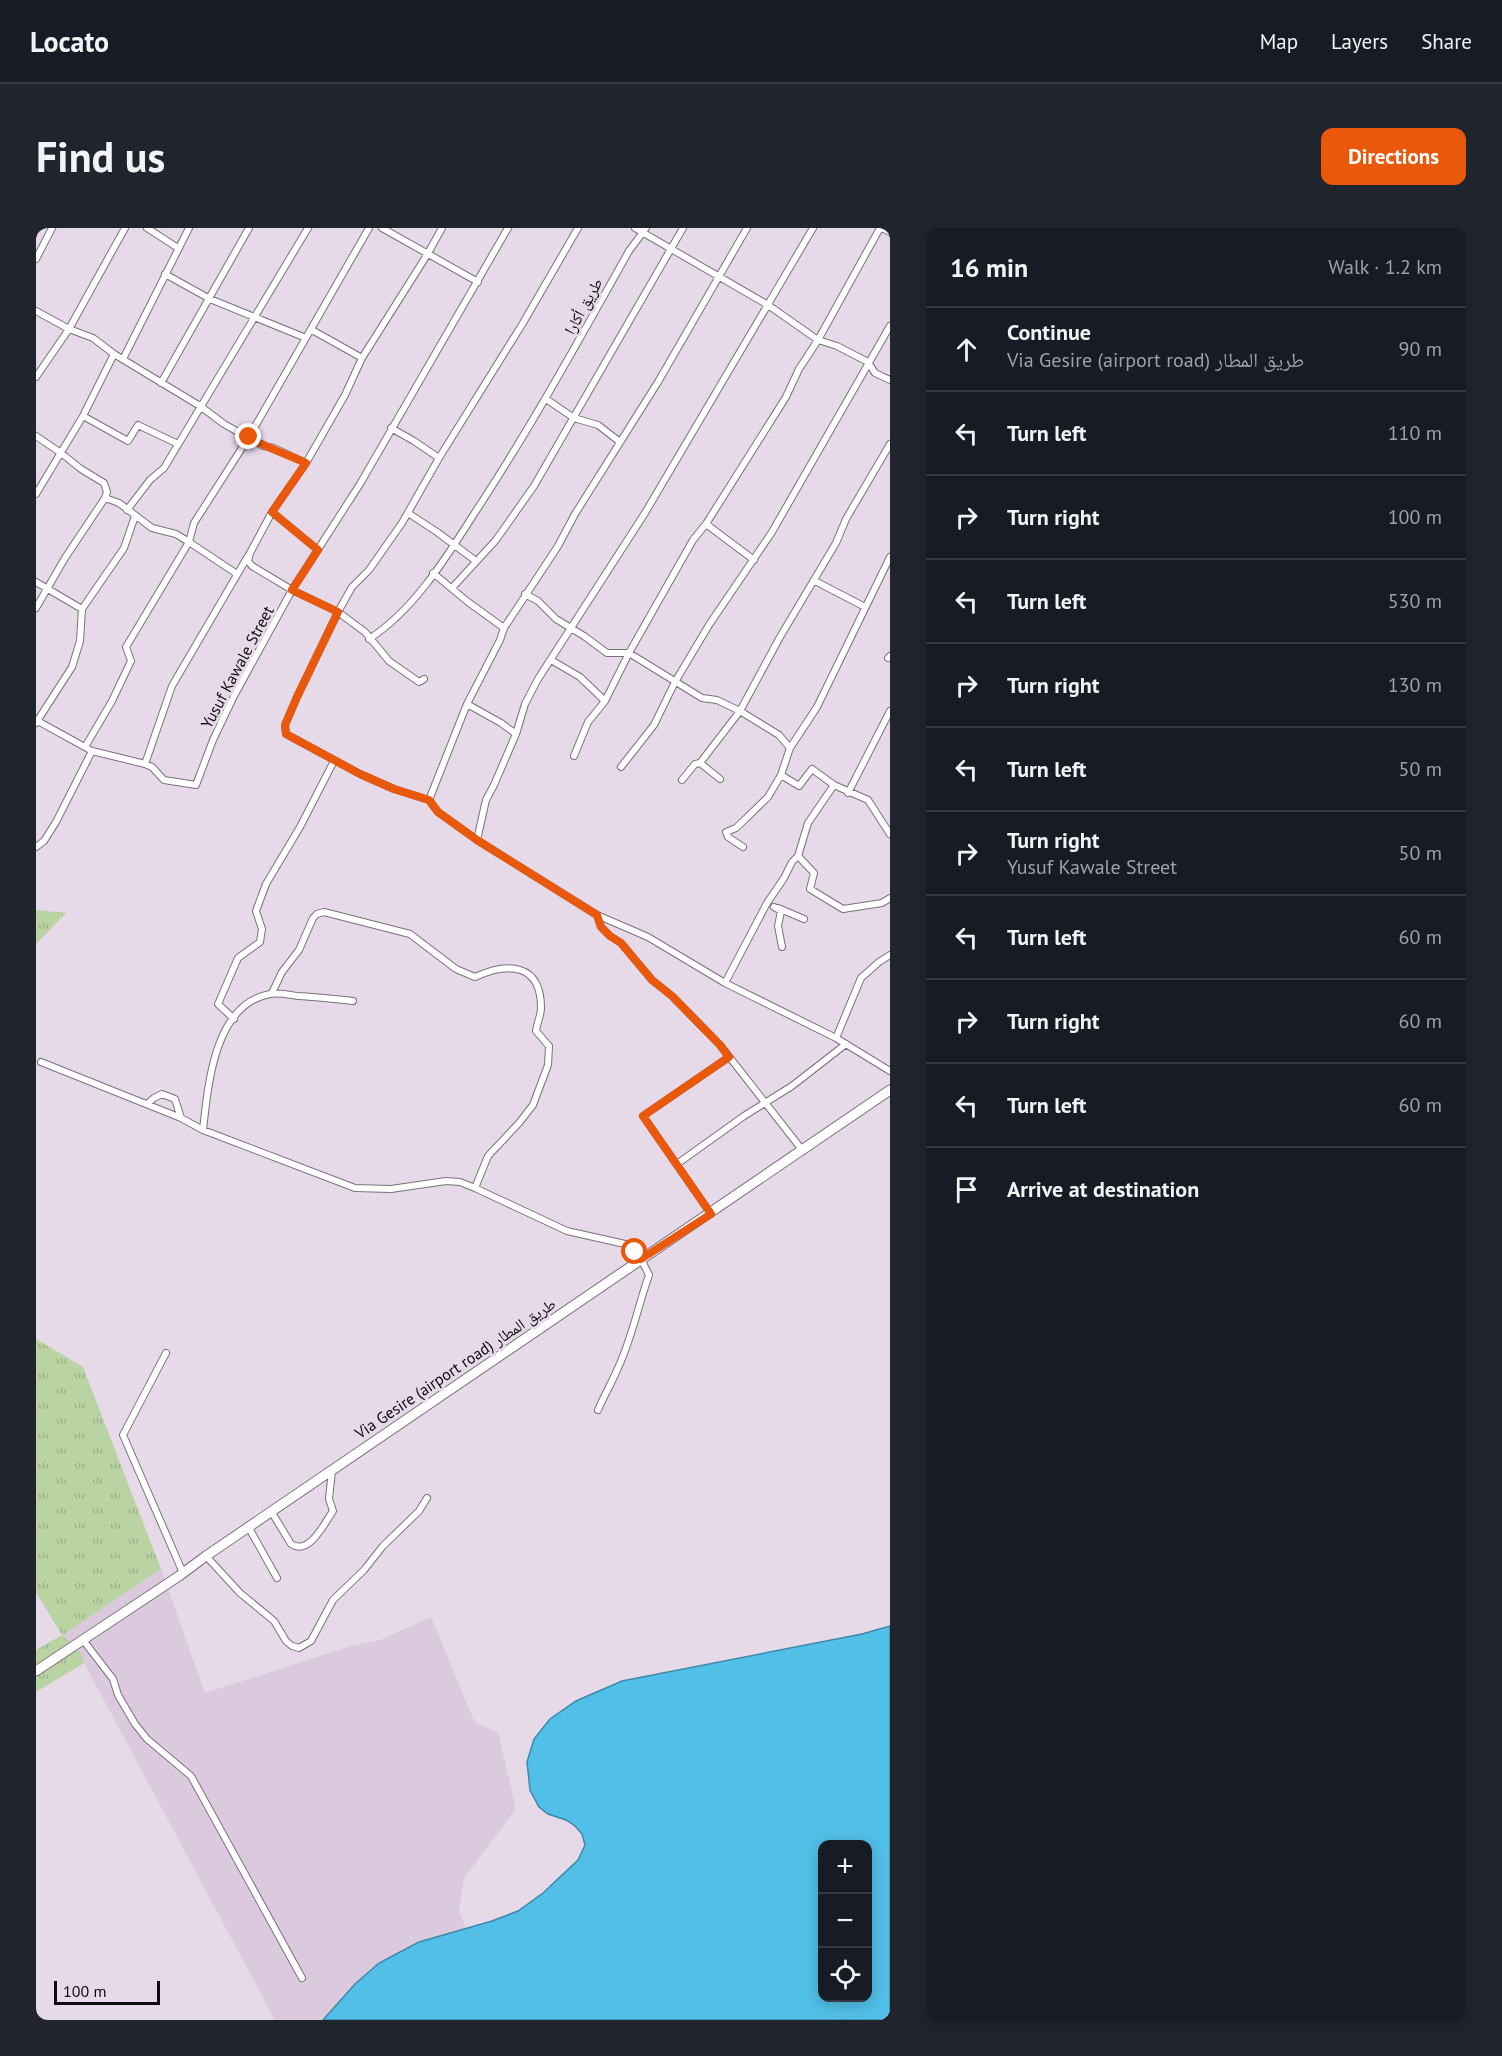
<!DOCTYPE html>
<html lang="en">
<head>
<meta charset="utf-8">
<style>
  :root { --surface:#171b24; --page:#20242c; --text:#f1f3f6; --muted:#9ea1a6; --line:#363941; --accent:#ea580c }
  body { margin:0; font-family:"PT Sans","Noto Naskh Arabic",sans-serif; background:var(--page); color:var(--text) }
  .controls { position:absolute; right:18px; bottom:18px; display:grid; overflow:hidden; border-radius:12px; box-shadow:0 3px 15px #0003 }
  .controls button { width:54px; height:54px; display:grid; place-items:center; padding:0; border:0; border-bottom:2px solid var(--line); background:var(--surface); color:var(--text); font:30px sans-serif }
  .scale { position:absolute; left:18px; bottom:15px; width:106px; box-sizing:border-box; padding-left:6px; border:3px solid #0e0a0f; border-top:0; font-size:16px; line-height:21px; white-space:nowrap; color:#0e0a0f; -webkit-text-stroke:4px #e6dae9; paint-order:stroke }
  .stop { position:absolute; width:18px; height:18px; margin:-14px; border:4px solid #ea580c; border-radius:50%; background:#fff }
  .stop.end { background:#ea580c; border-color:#fff; box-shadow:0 2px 6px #0008 }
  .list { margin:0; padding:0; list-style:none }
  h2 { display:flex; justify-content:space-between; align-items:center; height:78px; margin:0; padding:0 24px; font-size:26px }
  h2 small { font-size:20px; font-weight:400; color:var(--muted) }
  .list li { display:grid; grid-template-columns:39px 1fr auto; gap:18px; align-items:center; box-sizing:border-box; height:84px; padding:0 24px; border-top:2px solid var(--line) }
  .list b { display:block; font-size:22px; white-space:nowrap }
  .list p { margin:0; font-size:20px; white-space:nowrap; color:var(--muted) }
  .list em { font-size:20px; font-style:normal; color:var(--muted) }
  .icon { flex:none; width:33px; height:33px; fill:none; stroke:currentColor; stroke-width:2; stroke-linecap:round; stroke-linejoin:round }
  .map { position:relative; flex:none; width:854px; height:1792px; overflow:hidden; border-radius:12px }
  header { display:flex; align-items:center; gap:36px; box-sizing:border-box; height:84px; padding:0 30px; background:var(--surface); border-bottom:2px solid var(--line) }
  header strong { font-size:28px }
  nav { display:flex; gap:33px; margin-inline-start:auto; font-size:21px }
  .intro { display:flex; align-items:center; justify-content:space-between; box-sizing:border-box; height:144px; padding:0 36px }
  h1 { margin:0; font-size:42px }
  .button { padding:15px 27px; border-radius:12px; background:var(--accent); color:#fff; font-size:21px; font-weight:700 }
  main { display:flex; gap:36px; padding:0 36px }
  aside { flex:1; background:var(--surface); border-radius:12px; box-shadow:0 3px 15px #0003 }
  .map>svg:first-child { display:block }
</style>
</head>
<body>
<header>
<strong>Locato</strong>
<nav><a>Map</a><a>Layers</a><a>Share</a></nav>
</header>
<div class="intro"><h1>Find us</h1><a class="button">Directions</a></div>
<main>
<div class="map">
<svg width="854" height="1792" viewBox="0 0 854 1792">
  <defs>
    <pattern id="grass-tufts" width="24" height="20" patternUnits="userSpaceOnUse" patternTransform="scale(1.5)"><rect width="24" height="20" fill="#b9d3a2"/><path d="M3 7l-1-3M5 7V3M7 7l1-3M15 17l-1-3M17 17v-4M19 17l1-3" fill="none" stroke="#9eb48a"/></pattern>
  </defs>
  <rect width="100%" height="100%" fill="#e6dae9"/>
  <path fill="#dbcade" d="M 125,1341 L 169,1465 L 315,1418 L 344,1412 L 395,1389 L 439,1495 L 462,1504 L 480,1581 L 428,1650 L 423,1683 L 430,1701 L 383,1714 L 343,1735 L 319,1756 L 287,1792 L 239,1792 L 48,1435 L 45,1425 L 27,1407 Z"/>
  <path fill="url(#grass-tufts)" d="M 0,682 L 30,685 L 0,716 Z
    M 0,1111 L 47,1139 L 125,1341 L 27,1407 L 45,1425 L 48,1435 L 0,1464 L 0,1422 L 26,1407 L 0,1364 Z"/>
  <path fill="#52bfe8" stroke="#3e89a7" stroke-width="1.5" fill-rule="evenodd" d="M 854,1398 L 854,1792 L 287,1792 L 319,1756 L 343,1735 L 383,1714 L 456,1693 L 482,1683 L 507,1665 L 542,1632 L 549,1617 L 546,1606 L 539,1598 L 530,1592 L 512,1586 L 503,1579 L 494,1562 L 491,1534 L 498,1511 L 514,1491 L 540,1473 L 586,1453 L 826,1406 ZM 786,1616 L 832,1616 L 832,1770 L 786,1770 Z"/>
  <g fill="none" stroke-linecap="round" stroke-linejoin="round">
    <g stroke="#7b707d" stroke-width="8">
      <path id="street" d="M 111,0 L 142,20
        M 346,0 L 442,54
        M 542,0 L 487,95 L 403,230 L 366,295 L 333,342 L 316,359 L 302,384 L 261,469 L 249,497 L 250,506 L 324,546 L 358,561 L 393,572 L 402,584 L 441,612 L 561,687 L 612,709 L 689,755 L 800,810 L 854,843
        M 599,0 L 732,77 L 782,112 L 801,118 L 832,134 L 839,145 L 854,152
        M 846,0 L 854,4
        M 0,31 L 16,0
        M 129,46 L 174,71 L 270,110
        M 0,83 L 33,101 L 57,110 L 78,126 L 164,178 L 188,196 L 227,218 L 238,220 L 270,235
        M 276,102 L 326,130
        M 87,131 L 153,0
        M 0,149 L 33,101 L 89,0
        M 125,155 L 213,0
        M 510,171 L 538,190 L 562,197 L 584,214
        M 47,188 L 92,213 L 102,197 L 142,216
        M 355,200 L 378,213 L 403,230
        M 0,208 L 25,225 L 45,241 L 68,255 L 71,264 L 69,270 L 29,330 L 0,380
        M 0,266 L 47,188 L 78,126
        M 69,270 L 83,275 L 116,300 L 140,306 L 153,314 L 158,295 L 213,209 L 333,0
        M 91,282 L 114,252 L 128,240 L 272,0
        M 236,284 L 282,322
        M 372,285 L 401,304 L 440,333
        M 670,296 L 718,332
        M 397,345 L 432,374 L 468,400
        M 779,353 L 829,379
        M 0,354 L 46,381 L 44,413 L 36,439 L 0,495
        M 416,360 L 460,312 L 498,258 L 647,0
        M 489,366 L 502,373 L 520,391 L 548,408 L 571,425 L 593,425 L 666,470 L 681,472 L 704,483 L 743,507 L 754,520
        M 46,381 L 88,320 L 99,288
        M 333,411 C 378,382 410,330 438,286 C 494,201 543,112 593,23 L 610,0
        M 852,430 L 854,428
        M 515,432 L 544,449 L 569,473
        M 388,451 L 383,454 L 353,433 L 329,404 L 302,384 L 256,362 L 216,338 L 212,333 L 214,325 L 236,284 L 270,235 L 309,167 L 326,130 L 391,27 L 406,0
        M 431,476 L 465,495 L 480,506
        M 0,492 L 56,523 L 109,536 L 116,539 L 128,552 L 160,557 L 177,512 L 198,468 L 256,362 L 324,256 L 472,0
        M 49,519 L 76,473 L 95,433 L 90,419 L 153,314 L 201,346
        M 538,528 L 552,494 L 569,473 L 593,425 L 657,312 L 670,296 L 750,169 L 763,141 L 782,112 L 844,0
        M 664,535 L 684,551
        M 109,536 L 136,458 L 212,328
        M 585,539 L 618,497 L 639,454 L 673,397 L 736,304 L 854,98
        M 745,547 L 763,558 L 776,541 L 798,557 L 832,572 L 854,606
        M 646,552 L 659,536 L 664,535 L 704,483 L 744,409 L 800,315 L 810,291 L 854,216
        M 812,565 L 854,483
        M 393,572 L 431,476 L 464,412 L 468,400 L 522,318 L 539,286 L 622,154 L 711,0
        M 441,612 L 450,572 L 458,557 L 480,506 L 489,476 L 502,451 L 609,285 L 777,0
        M 0,619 L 8,613 L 20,594 L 56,523
        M 707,619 L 692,609 L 690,604 L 700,600 L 732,569 L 745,547 L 754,520 L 781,479 L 854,329
        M 762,628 L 778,645 L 774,661 L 807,681 L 846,675 L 854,670
        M 738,679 L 745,683 L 742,698 L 746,719
        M 742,680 L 768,691
        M 561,687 L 565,699 L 574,708 L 585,715 L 616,752 L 636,768 L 684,817 L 767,923
        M 689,755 L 731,675 L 748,650 L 756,634 L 762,628 L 772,595 L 798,557
        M 236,765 L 246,744 L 263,722 L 277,690 L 281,686 L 288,684 L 374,706 L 420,741 L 439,749 C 472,734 505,735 505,780 C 505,787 501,795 500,803 L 513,818 L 512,837 L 497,877 L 483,895 L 452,928 L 439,960
        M 198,791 L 182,776 L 202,730 L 224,714 L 226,701 L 220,683 L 230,656 L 264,599 L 298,533
        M 800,810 L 825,750 L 843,734 L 854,727
        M 5,834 L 145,890 L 167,902 L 319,960 L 355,961 L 410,953 L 424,954 L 439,960 L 531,1003 L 589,1016 L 605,1031 L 613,1047 C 602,1078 596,1110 582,1140 C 576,1154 568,1168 562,1182
        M 111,876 L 118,870 L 126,866 L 139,871 L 145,890
        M 167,902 C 172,858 178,776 234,766 C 243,764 253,767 262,768 C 280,769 299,771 317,773
        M 641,936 L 708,888 L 756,858 L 810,816
        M 675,986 L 607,888 L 693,829
        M 130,1125 L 87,1207 L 147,1345
        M 235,1283 L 255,1316 C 273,1328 288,1296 297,1283 L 293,1271 L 296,1242
        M 213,1300 L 241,1350
        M 170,1328 L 204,1365 L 238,1393 L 250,1413 L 256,1418 L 263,1420 L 275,1413 L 297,1372 L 328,1342 L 347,1318 L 383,1283 L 391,1270
        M 47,1412 L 77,1451 L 82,1467 L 99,1496 L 111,1511 L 155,1548 L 266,1750"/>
    </g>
    <g stroke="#7b707d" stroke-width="11">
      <path id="secondary" d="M 0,1443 L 143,1348 L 170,1328 L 854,862"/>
    </g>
    <use href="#street" stroke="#fff" stroke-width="6"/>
    <use href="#secondary" stroke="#fff" stroke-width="9"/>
  </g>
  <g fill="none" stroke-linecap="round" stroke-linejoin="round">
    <path stroke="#ea580c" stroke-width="8" d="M 213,209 C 230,220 251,226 270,235 L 236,284 L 282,322 L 256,362 L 302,384 L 261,469 L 249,497 L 250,506 L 324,546 L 358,561 L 393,572 L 402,584 L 441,612 L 561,687 L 565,699 L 574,708 L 585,715 L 616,752 L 636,768 L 684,817 L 693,829 L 607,888 L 675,986 L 605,1031 L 599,1024"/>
  </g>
  <g text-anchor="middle" stroke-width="6" stroke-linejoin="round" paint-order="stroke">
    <g font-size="16" fill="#0e0a0f" stroke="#e6dae9">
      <text transform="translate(547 78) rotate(-61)" y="6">طريق أكارا</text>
      <text transform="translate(201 439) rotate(-62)" y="6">Yusuf Kawale Street</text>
      <text transform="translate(419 1140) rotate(-34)" y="6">Via Gesire (airport road) طريق المطار</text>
    </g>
  </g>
</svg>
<div class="controls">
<button>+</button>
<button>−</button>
<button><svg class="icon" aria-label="locate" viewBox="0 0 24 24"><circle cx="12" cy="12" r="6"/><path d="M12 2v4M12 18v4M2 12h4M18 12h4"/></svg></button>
</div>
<div class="scale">100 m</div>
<div class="stop" style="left:599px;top:1024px"></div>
<div class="stop end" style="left:213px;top:209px"></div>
</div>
<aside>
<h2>16 min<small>Walk · 1.2 km</small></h2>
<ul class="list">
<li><svg class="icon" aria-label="ahead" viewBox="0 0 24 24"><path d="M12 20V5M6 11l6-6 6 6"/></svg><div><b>Continue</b><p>Via Gesire (airport road) طريق المطار</p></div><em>90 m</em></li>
<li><svg class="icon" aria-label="left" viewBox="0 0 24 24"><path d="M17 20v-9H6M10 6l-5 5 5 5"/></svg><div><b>Turn left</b></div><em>110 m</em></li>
<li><svg class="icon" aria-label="right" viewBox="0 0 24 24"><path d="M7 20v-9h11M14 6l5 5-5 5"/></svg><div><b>Turn right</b></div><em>100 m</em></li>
<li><svg class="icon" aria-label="left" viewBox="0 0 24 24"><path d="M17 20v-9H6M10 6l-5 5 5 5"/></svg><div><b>Turn left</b></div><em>530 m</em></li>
<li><svg class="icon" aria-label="right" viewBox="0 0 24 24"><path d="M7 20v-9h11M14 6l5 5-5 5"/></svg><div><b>Turn right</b></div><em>130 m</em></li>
<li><svg class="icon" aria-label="left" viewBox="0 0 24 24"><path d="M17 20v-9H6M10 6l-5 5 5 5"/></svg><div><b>Turn left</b></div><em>50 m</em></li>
<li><svg class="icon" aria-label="right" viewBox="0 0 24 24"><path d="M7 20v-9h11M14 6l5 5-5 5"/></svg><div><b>Turn right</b><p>Yusuf Kawale Street</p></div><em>50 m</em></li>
<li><svg class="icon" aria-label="left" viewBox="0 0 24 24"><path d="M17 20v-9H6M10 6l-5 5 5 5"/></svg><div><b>Turn left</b></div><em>60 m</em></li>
<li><svg class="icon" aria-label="right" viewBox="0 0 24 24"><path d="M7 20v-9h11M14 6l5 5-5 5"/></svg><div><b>Turn right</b></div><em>60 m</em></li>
<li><svg class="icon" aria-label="left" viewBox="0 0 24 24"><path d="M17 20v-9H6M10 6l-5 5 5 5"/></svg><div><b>Turn left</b></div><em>60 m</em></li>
<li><svg class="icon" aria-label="arrive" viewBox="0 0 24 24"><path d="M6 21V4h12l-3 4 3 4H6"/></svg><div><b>Arrive at destination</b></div></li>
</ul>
</aside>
</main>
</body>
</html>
